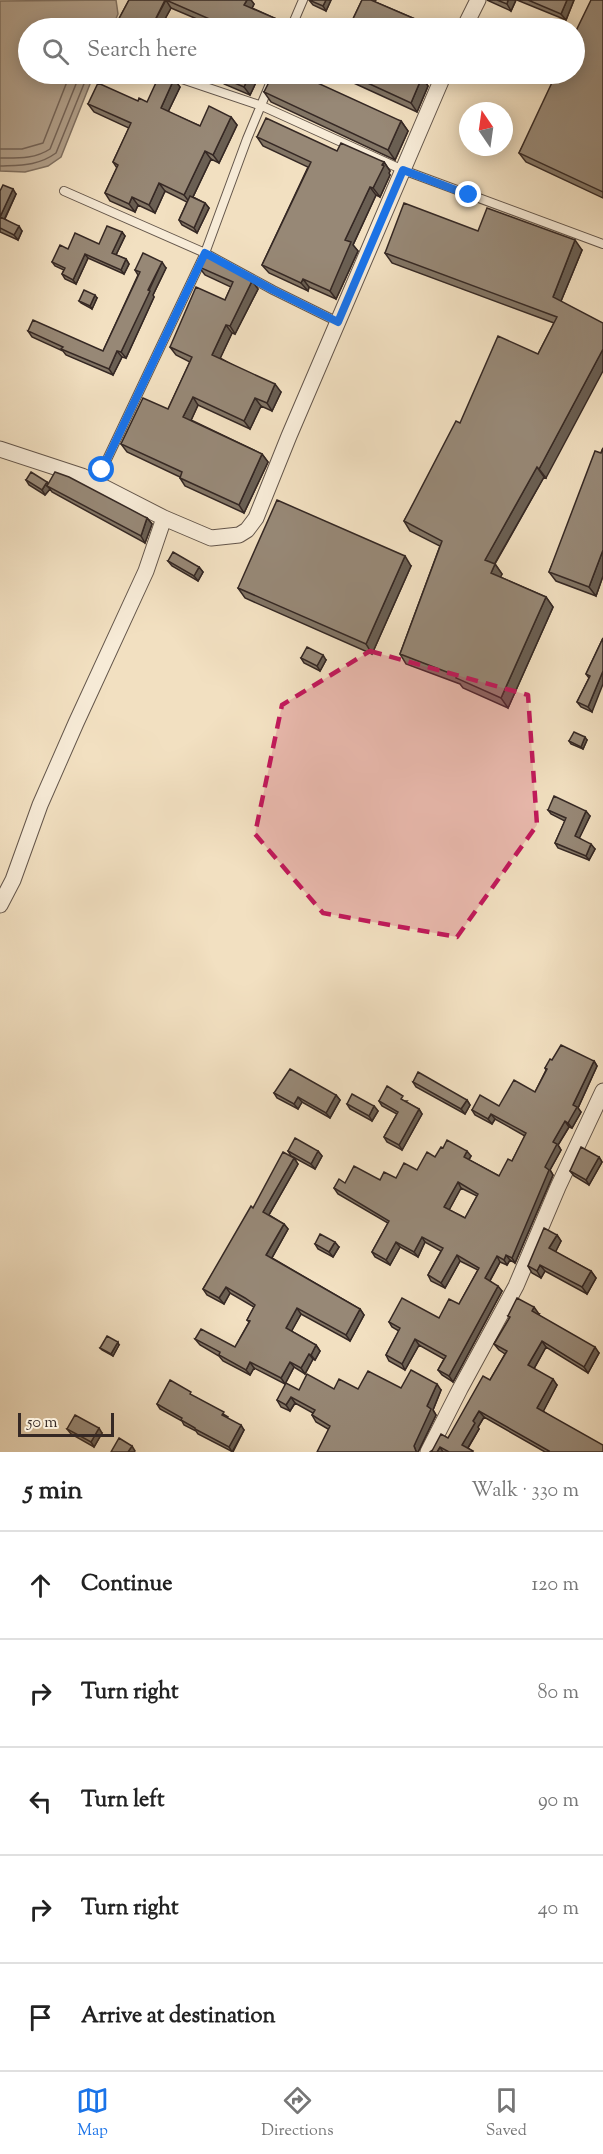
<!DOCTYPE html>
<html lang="en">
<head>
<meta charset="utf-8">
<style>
  :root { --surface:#fff; --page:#f6f6f6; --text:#222; --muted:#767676; --line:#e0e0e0; --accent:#1a73e8 }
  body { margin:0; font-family:"Sorts Mill Goudy",serif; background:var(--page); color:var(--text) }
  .compass { position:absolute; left:459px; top:102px; width:54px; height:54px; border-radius:50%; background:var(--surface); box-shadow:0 3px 15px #0003; rotate:347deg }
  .scale { position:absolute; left:18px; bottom:15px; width:96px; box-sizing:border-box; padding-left:6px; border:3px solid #352824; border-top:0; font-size:16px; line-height:21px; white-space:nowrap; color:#352824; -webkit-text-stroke:4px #f7ebd7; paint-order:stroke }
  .stop { position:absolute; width:18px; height:18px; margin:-14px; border:4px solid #1a73e8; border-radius:50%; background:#fff }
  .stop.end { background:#1a73e8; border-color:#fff; box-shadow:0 2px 6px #0008 }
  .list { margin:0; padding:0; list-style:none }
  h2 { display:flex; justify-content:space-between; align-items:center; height:78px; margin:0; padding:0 24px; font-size:26px }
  h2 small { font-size:20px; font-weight:400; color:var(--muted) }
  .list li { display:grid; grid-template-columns:39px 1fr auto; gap:18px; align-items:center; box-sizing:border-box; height:108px; padding:0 24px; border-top:2px solid var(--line) }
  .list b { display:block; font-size:22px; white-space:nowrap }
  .list em { font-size:20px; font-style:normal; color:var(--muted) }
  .icon { flex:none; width:33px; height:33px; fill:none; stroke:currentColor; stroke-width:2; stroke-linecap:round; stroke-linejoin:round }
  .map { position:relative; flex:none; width:603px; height:1452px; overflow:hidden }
  .search { position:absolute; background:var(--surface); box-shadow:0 3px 15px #0003; left:18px; right:18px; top:18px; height:66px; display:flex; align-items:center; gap:15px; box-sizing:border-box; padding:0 21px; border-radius:33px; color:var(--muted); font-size:22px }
  .sheet { height:618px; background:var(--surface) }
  nav { display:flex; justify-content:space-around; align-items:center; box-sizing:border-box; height:84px; border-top:2px solid var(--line); background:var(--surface); font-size:16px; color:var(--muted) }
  nav a { display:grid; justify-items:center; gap:3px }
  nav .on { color:var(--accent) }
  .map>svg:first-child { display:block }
</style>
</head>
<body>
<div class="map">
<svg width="603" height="1452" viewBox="0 0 603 1452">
  <rect width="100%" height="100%" fill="#f2e0c1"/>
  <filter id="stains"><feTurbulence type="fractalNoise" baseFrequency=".00333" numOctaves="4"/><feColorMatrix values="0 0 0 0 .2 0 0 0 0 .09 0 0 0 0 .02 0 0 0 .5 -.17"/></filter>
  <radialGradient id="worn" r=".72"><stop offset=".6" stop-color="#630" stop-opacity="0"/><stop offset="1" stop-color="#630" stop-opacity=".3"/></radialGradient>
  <path fill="#b2a18c" stroke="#807162" stroke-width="1.5" d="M 116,0 L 118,14 L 112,28 L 28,28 L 28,74 L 94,74 L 61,157 L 48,166 L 25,172 L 0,171 L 0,1 Z"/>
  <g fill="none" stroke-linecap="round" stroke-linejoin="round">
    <path stroke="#746458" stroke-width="1.5" d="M 0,149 L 22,149 L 43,143 L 70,74
      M 0,158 C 18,158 35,159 50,149 L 80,74
      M 0,166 C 21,165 38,166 56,153 L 88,74"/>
    <g stroke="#64564b" stroke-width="10">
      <path id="lane" d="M 291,28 L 303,0
        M 167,74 L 262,106 L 403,170 L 603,244
        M 64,191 L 205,253 L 273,290 L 338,322
        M 102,470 L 205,253 L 247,139 L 274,74"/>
    </g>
    <g stroke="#64564b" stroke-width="17">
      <path id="street" d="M 464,28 L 478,0
        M 0,449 L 82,476 L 164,518 L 211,538 L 239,535 L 247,530 L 256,518 L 289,436 L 444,74
        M 0,905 L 13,880 L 40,805 L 76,723 L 146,571 L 164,518
        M 428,1452 L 460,1389 L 516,1286 L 558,1187 L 603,1091"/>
    </g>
    <use href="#lane" stroke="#f7ebd7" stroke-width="8"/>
    <use href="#street" stroke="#f7ebd7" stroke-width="15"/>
  </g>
  <path fill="#827565" stroke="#352824" stroke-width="1.5" fill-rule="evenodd" d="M 129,0 L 251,0 L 254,4 L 252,8 L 279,20 L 285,28 L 218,28 L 171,8 L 160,28 L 114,28 Z
    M 309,0 L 331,0 L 326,11 L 313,5 Z
    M 362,0 L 376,0 L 375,2 L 436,28 L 357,28 L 352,21 Z
    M 487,0 L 516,0 L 511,11 Z
    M 517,0 L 574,0 L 566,20 Z
    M 603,0 L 603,198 L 526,162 L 519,153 Z
    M 220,74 L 260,74 L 250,95 L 224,84 L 218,76 Z
    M 334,74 L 413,74 L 422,77 L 428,86 L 417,112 Z
    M 174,79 L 180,87 L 168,112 L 200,126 L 231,117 L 237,125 L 219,163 L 211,159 L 193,197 L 205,203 L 209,208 L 197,233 L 182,225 L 179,220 L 187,202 L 165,191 L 155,213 L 138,205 L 135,212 L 110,201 L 105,193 L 117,168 L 113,162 L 129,128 L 94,112 L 88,104 L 138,101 L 147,102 Z
    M 264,92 L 401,121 L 408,131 L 395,160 L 271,102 Z
    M 257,137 L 337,151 L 384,162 L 390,171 L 389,173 L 390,175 L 380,197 L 376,195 L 353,245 L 358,251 L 336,299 L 309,287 L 308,291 L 269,273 L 262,265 L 308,167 L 263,146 Z
    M 0,191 L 16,194 L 5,219 L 22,231 L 18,240 L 0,232 Z
    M 478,231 L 582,250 L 561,301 L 546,478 L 544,477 L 495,564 L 502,574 L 500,577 L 546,597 L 553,607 L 508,708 L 463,688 L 460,684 L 406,664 L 400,654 L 440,546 L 410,531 L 404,521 L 460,423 L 538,354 L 554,323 L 392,263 L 385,253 Z
    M 122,232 L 125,236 L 116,255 L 126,259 L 129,264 L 124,274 L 88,258 L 76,284 L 65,279 L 62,274 L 64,270 L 55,266 L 52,262 L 68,249 L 99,244 Z
    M 199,267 L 252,281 L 258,289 L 235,334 L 232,333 L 220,358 L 281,392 L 272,411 L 261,406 L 250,429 L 198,405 L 191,420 L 262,454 L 268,462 L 244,513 L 185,486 L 180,478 L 180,477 L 127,452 L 121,444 L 168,409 L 190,362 L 176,355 L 170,347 L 225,300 L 231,287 L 205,275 Z
    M 166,268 L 153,295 L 154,297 L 126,358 L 122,357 L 113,375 L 66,355 L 63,351 L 32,337 L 28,331 L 103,351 L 138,275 L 135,270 Z
    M 97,298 L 92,309 L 81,303 L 79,301 Z
    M 603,448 L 603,576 L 596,596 L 556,581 L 549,572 Z
    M 26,480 L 48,484 L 147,518 L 152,524 L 145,543 L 52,492 L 50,489 L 45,495 L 29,485 Z
    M 168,561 L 199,567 L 203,572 L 198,581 L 172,566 Z
    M 411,566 L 372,654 L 245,598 L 238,588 Z
    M 603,638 L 592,712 L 581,707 L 577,702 L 589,678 L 586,674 Z
    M 301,658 L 326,660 L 320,671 L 304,663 Z
    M 587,740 L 583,749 L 571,744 L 569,741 Z
    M 548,810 L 590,816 L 579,838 L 595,849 L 589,860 L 558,848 L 555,843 L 565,821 L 551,814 Z
    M 552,1060 L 594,1061 L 597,1066 L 578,1108 L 581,1112 L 572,1128 L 569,1127 L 558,1145 L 561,1150 L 550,1170 L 553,1175 L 515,1263 L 510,1260 L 507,1265 L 500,1262 L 490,1281 L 502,1291 L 453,1382 L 442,1375 L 438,1370 L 444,1359 L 419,1345 L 405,1370 L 389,1361 L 386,1355 L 399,1331 L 392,1327 L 389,1322 L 439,1318 L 459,1304 L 478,1270 L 460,1261 L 445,1288 L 431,1281 L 428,1275 L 441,1251 L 425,1242 L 418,1257 L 400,1247 L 390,1265 L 375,1257 L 372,1252 L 388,1223 L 338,1194 L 334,1188 L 345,1183 L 396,1178 L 417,1170 L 435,1157 L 443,1148 L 471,1156 L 469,1160 L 499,1176 L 512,1161 L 525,1136 L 495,1119 L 492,1124 L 475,1115 L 472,1110 L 499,1106 L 535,1092 L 546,1070 L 545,1068 ZM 461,1188 L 477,1196 L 465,1218 L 449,1210 Z
    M 413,1082 L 467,1100 L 470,1105 L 465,1114 L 416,1087 Z
    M 274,1093 L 336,1095 L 340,1100 L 330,1118 L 302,1102 L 298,1109 L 277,1098 Z
    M 379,1101 L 407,1101 L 406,1102 L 419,1109 L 422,1114 L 402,1150 L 387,1142 L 384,1137 L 397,1114 L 382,1106 Z
    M 347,1104 L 374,1106 L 378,1111 L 372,1121 L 350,1109 Z
    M 288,1151 L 318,1151 L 322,1156 L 315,1169 L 291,1156 Z
    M 599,1157 L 602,1162 L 589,1185 L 574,1176 L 570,1171 Z
    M 294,1158 L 298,1164 L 269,1215 L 284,1224 L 288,1229 L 272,1258 L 360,1309 L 364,1315 L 350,1341 L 301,1314 L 291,1331 L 316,1345 L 320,1351 L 315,1360 L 313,1359 L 305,1374 L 294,1367 L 285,1384 L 254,1368 L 250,1375 L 223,1361 L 219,1356 L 200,1345 L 195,1339 L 235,1347 L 249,1322 L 247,1320 L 254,1307 L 230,1293 L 224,1304 L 207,1295 L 203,1289 L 253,1208 Z
    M 557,1235 L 561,1241 L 555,1252 L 591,1271 L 596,1278 L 587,1294 L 545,1271 L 541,1278 L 532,1273 L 528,1266 Z
    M 315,1244 L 339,1247 L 333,1257 L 318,1249 Z
    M 539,1314 L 538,1315 L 599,1353 L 588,1373 L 546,1347 L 534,1369 L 557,1385 L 543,1411 L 603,1452 L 545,1452 L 484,1417 L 478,1427 L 479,1429 L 468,1448 L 473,1452 L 430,1452 L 448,1438 L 490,1380 L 505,1354 L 499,1350 L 494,1344 L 510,1318 L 508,1316 Z
    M 119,1345 L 113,1356 L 102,1350 L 100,1348 Z
    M 401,1388 L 441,1390 L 433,1410 L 436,1415 L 418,1452 L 328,1429 L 316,1422 L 312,1415 L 313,1413 L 295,1403 L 290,1411 L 281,1407 L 277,1400 L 299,1390 Z
    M 195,1397 L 228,1417 L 227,1418 L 244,1430 L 233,1452 L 198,1434 L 196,1431 L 184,1425 L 182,1421 L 160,1409 L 157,1404 Z
    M 67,1429 L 102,1433 L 94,1447 L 71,1434 Z"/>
  <path fill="#6a5f53" stroke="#352824" stroke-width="1.5" d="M 166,0 L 171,8 L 160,28 L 151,28 Z
    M 247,0 L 251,0 L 254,4 L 250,13 L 244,5 Z
    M 326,0 L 331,0 L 326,11 L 323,6 Z
    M 508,0 L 516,0 L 511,11 L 507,4 Z
    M 567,0 L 574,0 L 566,20 L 561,14 Z
    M 279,20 L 285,28 L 278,28 Z
    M 250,74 L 260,74 L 250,95 L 244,87 Z
    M 422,77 L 428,86 L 417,112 L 411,103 Z
    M 174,79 L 180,87 L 166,116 L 161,108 Z
    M 231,117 L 237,125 L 219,163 L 213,155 Z
    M 401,121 L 408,131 L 395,160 L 388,150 Z
    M 205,151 L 211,159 L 190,203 L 184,195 Z
    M 384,162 L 390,171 L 389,173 L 390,175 L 380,197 L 373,188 Z
    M 159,183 L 165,191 L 155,213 L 149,205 Z
    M 370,187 L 376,195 L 353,245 L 358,251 L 336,299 L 330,291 L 345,240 Z
    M 13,189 L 16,194 L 3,222 L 0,217 Z
    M 132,197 L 138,205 L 135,212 L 129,204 Z
    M 205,203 L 209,208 L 197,233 L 194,228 Z
    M 19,226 L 22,231 L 18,240 L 14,235 Z
    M 122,232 L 125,236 L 115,257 L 112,253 Z
    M 575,240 L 582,250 L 559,306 L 553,297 Z
    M 85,254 L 88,258 L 76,284 L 73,280 Z
    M 126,259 L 129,264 L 124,274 L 121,270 Z
    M 162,262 L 166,268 L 153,295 L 154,297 L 126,358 L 121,352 Z
    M 303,279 L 309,287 L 308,291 L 301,283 Z
    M 252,281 L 258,289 L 235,334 L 230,326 Z
    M 95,295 L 97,298 L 92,309 L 90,306 Z
    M 226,325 L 232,333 L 218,363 L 212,355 Z
    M 603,349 L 603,371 L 546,478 L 539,469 Z
    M 117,351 L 122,357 L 113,375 L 109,369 Z
    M 275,384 L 281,392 L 272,411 L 267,403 Z
    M 193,397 L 198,405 L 189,425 L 183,417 Z
    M 255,398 L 261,406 L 250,429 L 244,421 Z
    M 262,454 L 268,462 L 244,513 L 239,505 Z
    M 537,467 L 544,477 L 491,570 L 485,560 Z
    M 47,482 L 51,487 L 47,486 L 50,489 L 45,495 L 42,490 Z
    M 147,518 L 152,524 L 145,543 L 141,536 Z
    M 603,550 L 603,576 L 596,596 L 589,587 Z
    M 405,556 L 411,566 L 372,654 L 366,644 Z
    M 495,564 L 502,574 L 498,583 L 491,573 Z
    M 199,567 L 203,572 L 198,581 L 194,576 Z
    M 546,597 L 553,607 L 508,708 L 501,698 Z
    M 323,655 L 326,660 L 320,671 L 317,666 Z
    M 603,671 L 603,684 L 592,712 L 588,707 Z
    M 585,737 L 587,740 L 583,749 L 581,747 Z
    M 586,811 L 590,816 L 578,841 L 575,836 Z
    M 591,844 L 595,849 L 589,860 L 586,856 Z
    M 594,1061 L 597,1066 L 578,1108 L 581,1112 L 572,1128 L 568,1123 L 573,1105 Z
    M 336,1095 L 340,1100 L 330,1118 L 326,1113 Z
    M 298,1097 L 302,1102 L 298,1109 L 294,1104 Z
    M 467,1100 L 470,1105 L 465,1114 L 461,1109 Z
    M 374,1106 L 378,1111 L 372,1121 L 369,1116 Z
    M 419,1109 L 422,1114 L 402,1150 L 399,1145 Z
    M 491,1114 L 495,1119 L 492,1124 L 488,1119 Z
    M 565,1121 L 569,1127 L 558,1145 L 561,1150 L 550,1170 L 553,1175 L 515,1263 L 512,1258 L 553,1142 Z
    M 318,1151 L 322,1156 L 315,1169 L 311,1164 Z
    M 467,1151 L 471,1156 L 467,1162 L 464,1157 Z
    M 599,1157 L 602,1162 L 589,1185 L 586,1180 Z
    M 294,1158 L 298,1164 L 267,1218 L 263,1212 Z
    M 458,1182 L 461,1188 L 448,1212 L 444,1207 Z
    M 284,1224 L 288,1229 L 270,1261 L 266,1255 Z
    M 557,1235 L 561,1241 L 554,1255 L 549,1248 Z
    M 422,1237 L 425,1242 L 418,1257 L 414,1252 Z
    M 335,1242 L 339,1247 L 333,1257 L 329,1252 Z
    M 396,1242 L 400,1247 L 390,1265 L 386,1260 Z
    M 457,1255 L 460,1261 L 445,1288 L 441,1283 Z
    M 506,1255 L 510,1260 L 507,1265 L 504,1260 Z
    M 497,1256 L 500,1262 L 488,1284 L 485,1278 Z
    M 540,1265 L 545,1271 L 541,1278 L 537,1271 Z
    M 591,1271 L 596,1278 L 587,1294 L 582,1287 Z
    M 498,1286 L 502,1291 L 453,1382 L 449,1376 Z
    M 226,1287 L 230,1293 L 224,1304 L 219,1298 Z
    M 534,1307 L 539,1314 L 537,1318 L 532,1311 Z
    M 297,1308 L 301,1314 L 290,1334 L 286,1328 Z
    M 360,1309 L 364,1315 L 350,1341 L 346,1335 Z
    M 415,1339 L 419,1345 L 405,1370 L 402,1364 Z
    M 542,1341 L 546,1347 L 532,1372 L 528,1365 Z
    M 118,1342 L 119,1345 L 113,1356 L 111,1354 Z
    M 316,1345 L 320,1351 L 315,1360 L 311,1355 Z
    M 595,1347 L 599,1353 L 588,1373 L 584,1367 Z
    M 309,1354 L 313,1359 L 305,1374 L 301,1368 Z
    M 250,1362 L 254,1368 L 250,1375 L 246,1370 Z
    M 290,1362 L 294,1367 L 285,1384 L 281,1378 Z
    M 553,1379 L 557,1385 L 542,1414 L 537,1408 Z
    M 437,1384 L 441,1390 L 433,1410 L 436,1415 L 418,1452 L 416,1452 L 414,1446 L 427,1406 Z
    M 291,1397 L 295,1403 L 290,1411 L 286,1405 Z
    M 479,1411 L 484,1417 L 478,1427 L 479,1429 L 466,1451 L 462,1445 L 473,1421 Z
    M 241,1425 L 244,1430 L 232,1452 L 229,1447 Z
    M 99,1428 L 102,1433 L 94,1447 L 91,1442 Z
    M 132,1446 L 135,1451 L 134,1452 L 128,1452 Z
    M 440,1447 L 443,1452 L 437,1452 Z"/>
  <path fill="#978876" stroke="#352824" stroke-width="1.5" fill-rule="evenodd" d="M 129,0 L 165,0 L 151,28 L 114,28 Z
    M 166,0 L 247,0 L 244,5 L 279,20 L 280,23 L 278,28 L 230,28 Z
    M 309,0 L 326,0 L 323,6 Z
    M 362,0 L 371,0 L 436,28 L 369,28 L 352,21 Z
    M 497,0 L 508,0 L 507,4 Z
    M 528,0 L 567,0 L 561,14 Z
    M 591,0 L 603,0 L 603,192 L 519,153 L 556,74 L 574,74 L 574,35 Z
    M 300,23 L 313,28 L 298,28 Z
    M 160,74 L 162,74 L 174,79 L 161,108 L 200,126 L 209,106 L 231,117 L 213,155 L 205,151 L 184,195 L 159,183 L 149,205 L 132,197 L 129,204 L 105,193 L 118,165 L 113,162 L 131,123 L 88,104 L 98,83 L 138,101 L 139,98 L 147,102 Z
    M 220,74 L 250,74 L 244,87 L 218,76 Z
    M 273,74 L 298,74 L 401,121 L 388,150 L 264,92 Z
    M 348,74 L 413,74 L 422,77 L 411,103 Z
    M 266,118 L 337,151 L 341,143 L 384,162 L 382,165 L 384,166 L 373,188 L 370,187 L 345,240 L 351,242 L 330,291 L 303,279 L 301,283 L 262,265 L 311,162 L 257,137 Z
    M 3,185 L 13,189 L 0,217 L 0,191 Z
    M 190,196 L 205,203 L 194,228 L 179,220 Z
    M 404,203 L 478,231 L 487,208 L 575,240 L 553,297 L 603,323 L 603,349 L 539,469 L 537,467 L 485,560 L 495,564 L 491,573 L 546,597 L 501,698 L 456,678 L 457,676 L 400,654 L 442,541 L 404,521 L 456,421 L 460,423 L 498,336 L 538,354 L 557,317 L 385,253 Z
    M 0,217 L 19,226 L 14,235 L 0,228 Z
    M 107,226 L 122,232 L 112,253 L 126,259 L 121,270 L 85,254 L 73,280 L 62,274 L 65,268 L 52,262 L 60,245 L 68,249 L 75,233 L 99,244 Z
    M 143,253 L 162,262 L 148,290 L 150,291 L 121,352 L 117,351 L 109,369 L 61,349 L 63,347 L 28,331 L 33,320 L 103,351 L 140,272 L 135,270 Z
    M 205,255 L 252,281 L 230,326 L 226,325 L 212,355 L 275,384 L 267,403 L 255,398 L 244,421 L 193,397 L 183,417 L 262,454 L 239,505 L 180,478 L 182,472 L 121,444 L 143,398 L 168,409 L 192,357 L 170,347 L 196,287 L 225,300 L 233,282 L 199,267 Z
    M 84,290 L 95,295 L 90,306 L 79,301 Z
    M 603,448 L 603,550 L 589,587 L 549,572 L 595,451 L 601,453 Z
    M 31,472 L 47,482 L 42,490 L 26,480 Z
    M 55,472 L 69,477 L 147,518 L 141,536 L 47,486 Z
    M 277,500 L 405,556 L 366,644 L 238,588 Z
    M 173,552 L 199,567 L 194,576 L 168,561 Z
    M 603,638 L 603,671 L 588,707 L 577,702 L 590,676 L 586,674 Z
    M 307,647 L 323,655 L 317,666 L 301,658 Z
    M 574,732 L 585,737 L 581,747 L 569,741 Z
    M 554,796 L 586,811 L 575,836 L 591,844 L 586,856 L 555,843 L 566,818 L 548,810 Z
    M 561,1045 L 594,1061 L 573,1105 L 577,1107 L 568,1123 L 565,1121 L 553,1142 L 557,1144 L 545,1167 L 549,1170 L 512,1258 L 506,1255 L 504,1260 L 497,1256 L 485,1278 L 498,1286 L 449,1376 L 438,1370 L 446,1356 L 415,1339 L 402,1364 L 386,1355 L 400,1328 L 389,1322 L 402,1298 L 439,1318 L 449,1299 L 459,1304 L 479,1268 L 457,1255 L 441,1283 L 428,1275 L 443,1248 L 422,1237 L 414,1252 L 396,1242 L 386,1260 L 372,1252 L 389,1221 L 334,1188 L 339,1179 L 345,1183 L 354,1166 L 380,1180 L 384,1172 L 396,1178 L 404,1163 L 417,1170 L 427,1152 L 435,1157 L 441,1147 L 443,1148 L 447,1140 L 467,1151 L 464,1157 L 499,1176 L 508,1159 L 512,1161 L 526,1133 L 491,1114 L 488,1119 L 472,1110 L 480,1095 L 499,1106 L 514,1080 L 535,1092 L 547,1069 L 545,1068 L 550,1059 L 552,1060 ZM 458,1182 L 478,1194 L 465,1218 L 444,1207 Z
    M 290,1069 L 336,1095 L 326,1113 L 298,1097 L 294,1104 L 274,1093 Z
    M 418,1072 L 467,1100 L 461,1109 L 413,1082 Z
    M 387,1086 L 403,1096 L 401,1099 L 419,1109 L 399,1145 L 384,1137 L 398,1112 L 379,1101 Z
    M 352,1094 L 374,1106 L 369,1116 L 347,1104 Z
    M 295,1138 L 318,1151 L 311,1164 L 288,1151 Z
    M 581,1147 L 599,1157 L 586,1180 L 570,1171 Z
    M 283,1152 L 294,1158 L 263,1212 L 284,1224 L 266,1255 L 360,1309 L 346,1335 L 297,1308 L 286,1328 L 316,1345 L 311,1355 L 309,1354 L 301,1368 L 290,1362 L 281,1378 L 250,1362 L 246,1370 L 219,1355 L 220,1352 L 195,1339 L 201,1329 L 235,1347 L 250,1321 L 247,1320 L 255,1305 L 245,1298 L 226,1287 L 219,1298 L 203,1289 L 251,1206 L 253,1208 Z
    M 544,1228 L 557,1235 L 549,1248 L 591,1271 L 582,1287 L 540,1265 L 537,1271 L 528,1266 Z
    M 320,1234 L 335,1242 L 329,1252 L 315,1244 Z
    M 517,1298 L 534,1307 L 532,1311 L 595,1347 L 584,1367 L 542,1341 L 528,1365 L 553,1379 L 537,1408 L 603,1445 L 603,1452 L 548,1452 L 549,1451 L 479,1411 L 473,1421 L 475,1423 L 462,1445 L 473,1451 L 472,1452 L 449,1452 L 440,1447 L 437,1452 L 430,1452 L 432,1451 L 441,1434 L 448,1438 L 483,1376 L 490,1380 L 507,1351 L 494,1344 L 510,1317 L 508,1316 Z
    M 107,1336 L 118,1342 L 111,1354 L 100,1348 Z
    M 411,1370 L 437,1384 L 427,1406 L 431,1409 L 414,1446 L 416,1451 L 417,1452 L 317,1452 L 330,1426 L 312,1415 L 315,1410 L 291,1397 L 286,1405 L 277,1400 L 286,1383 L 299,1390 L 307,1374 L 334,1389 L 339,1379 L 358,1389 L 368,1371 L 401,1388 Z
    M 170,1380 L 191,1392 L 190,1394 L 224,1412 L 222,1415 L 241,1425 L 229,1447 L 195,1429 L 195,1428 L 181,1420 L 182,1418 L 157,1404 Z
    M 75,1415 L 99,1428 L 91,1442 L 67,1429 Z
    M 119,1438 L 132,1446 L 128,1452 L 111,1452 Z"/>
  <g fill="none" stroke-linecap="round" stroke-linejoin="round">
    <path stroke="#1a73e8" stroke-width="8" d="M 102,470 L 205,253 L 273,290 L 338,322 L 403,170 L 469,195"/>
  </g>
  <path fill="#c2185b" fill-opacity="0.2" stroke="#c2185b" stroke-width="4.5" stroke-dasharray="12 8" stroke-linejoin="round" d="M 370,651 L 528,695 L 537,825 L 457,937 L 323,913 L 255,834 L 282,705 Z"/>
  <rect width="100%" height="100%" filter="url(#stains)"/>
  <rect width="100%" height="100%" fill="url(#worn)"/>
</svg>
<svg class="compass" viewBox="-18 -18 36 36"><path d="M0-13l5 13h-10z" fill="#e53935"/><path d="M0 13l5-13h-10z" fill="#767676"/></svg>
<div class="scale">50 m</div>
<div class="stop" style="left:102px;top:470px"></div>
<div class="stop end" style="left:469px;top:195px"></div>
<div class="search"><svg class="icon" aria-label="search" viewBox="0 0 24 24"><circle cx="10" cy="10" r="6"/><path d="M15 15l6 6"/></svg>Search here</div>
</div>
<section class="sheet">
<h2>5 min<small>Walk · 330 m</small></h2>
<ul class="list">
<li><svg class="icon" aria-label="ahead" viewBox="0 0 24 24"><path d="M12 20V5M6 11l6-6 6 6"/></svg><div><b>Continue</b></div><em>120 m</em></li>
<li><svg class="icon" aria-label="right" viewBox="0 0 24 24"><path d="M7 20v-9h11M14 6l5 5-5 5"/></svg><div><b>Turn right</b></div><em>80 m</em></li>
<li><svg class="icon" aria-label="left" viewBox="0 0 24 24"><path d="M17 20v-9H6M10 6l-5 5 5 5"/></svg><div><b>Turn left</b></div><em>90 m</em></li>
<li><svg class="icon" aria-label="right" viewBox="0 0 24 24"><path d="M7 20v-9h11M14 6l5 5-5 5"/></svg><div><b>Turn right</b></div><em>40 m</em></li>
<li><svg class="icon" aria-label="arrive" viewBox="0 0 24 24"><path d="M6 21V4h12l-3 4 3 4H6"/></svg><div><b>Arrive at destination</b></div></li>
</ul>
</section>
<nav>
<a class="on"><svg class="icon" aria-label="map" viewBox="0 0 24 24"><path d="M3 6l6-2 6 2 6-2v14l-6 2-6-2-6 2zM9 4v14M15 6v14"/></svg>Map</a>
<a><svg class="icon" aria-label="directions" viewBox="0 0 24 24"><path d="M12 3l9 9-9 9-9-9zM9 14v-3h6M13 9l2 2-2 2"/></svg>Directions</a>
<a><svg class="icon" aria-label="saved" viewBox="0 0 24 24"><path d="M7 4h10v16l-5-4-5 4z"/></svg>Saved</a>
</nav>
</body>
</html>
